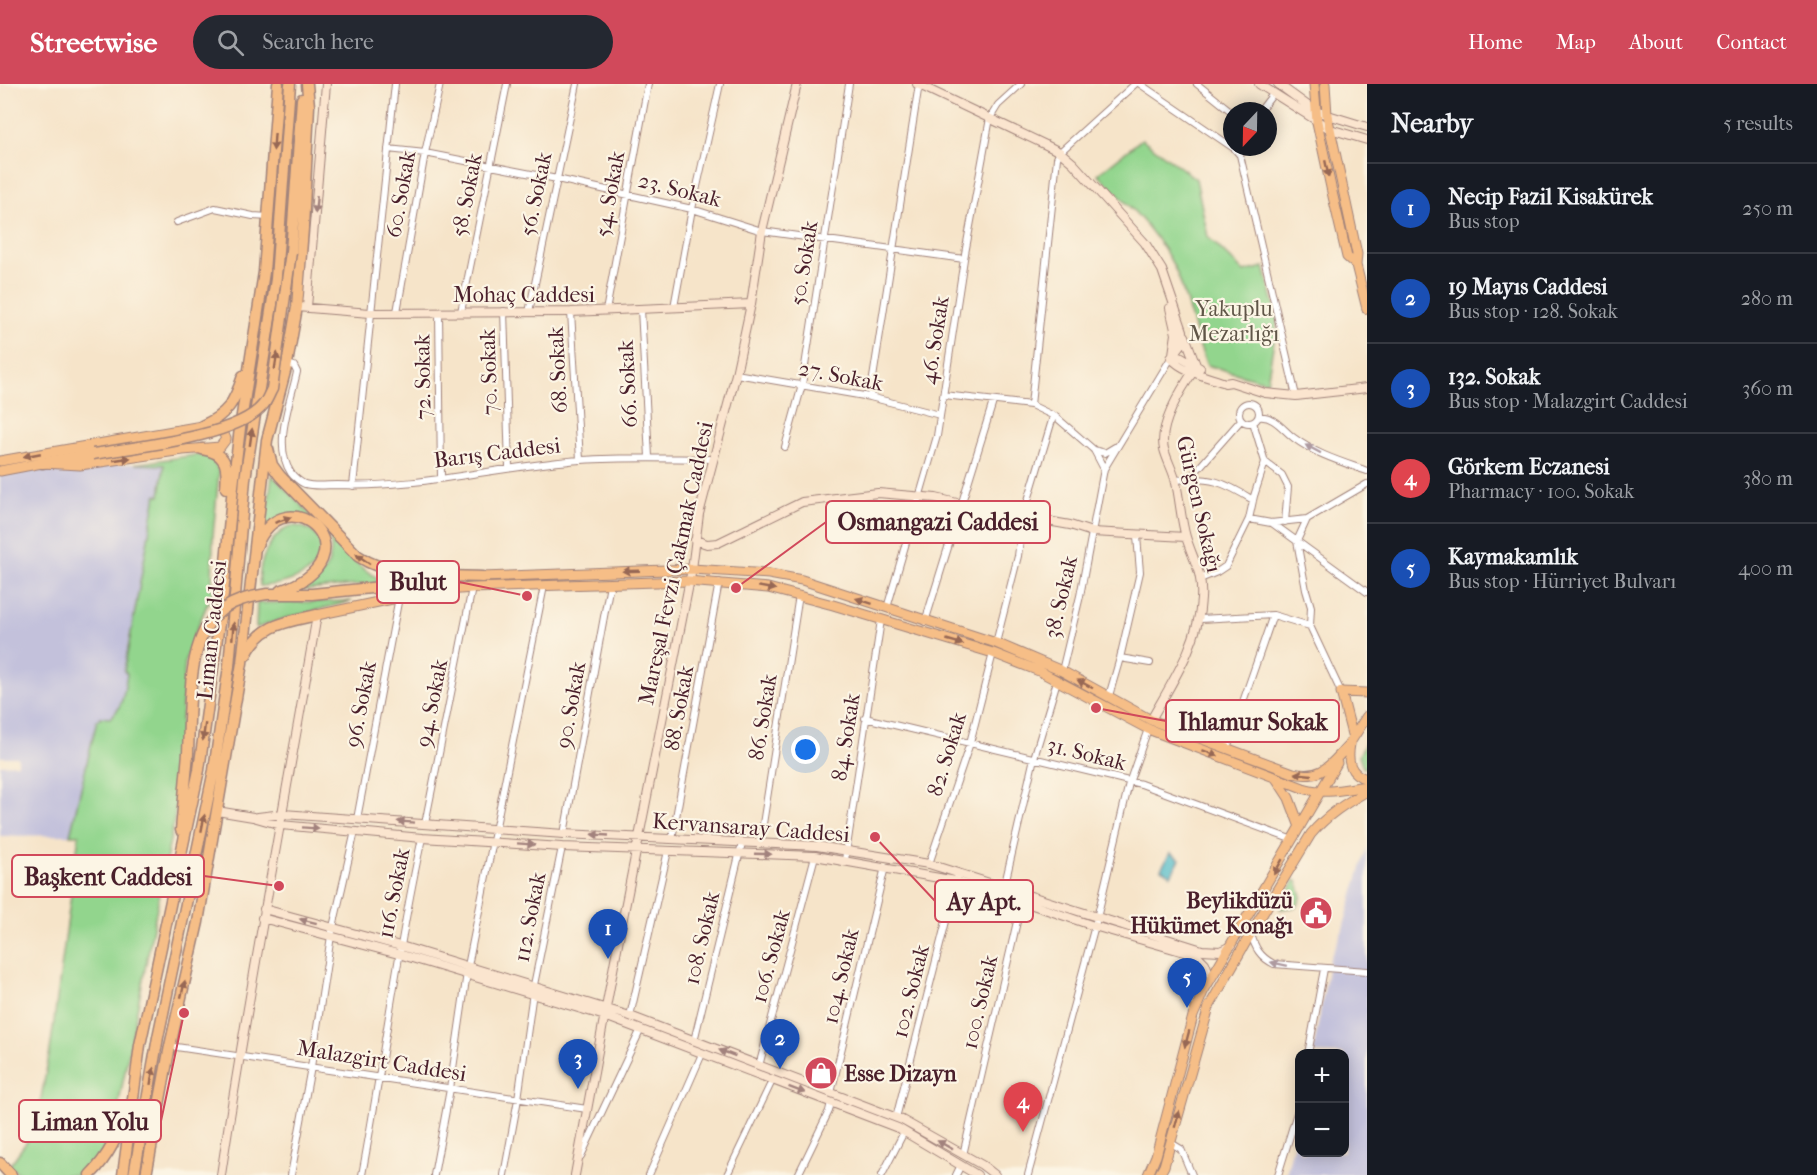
<!DOCTYPE html>
<html lang="en">
<head>
<meta charset="utf-8">
<style>
  :root { --surface:#171b24; --page:#242831; --text:#f1f3f6; --muted:#9ea1a6; --line:#363941; --accent:#d1495b }
  body { margin:0; font-family:"IM FELL French Canon",serif; background:var(--page); color:var(--text) }
  .controls { position:absolute; right:18px; bottom:18px; display:grid; overflow:hidden; border-radius:12px; box-shadow:0 3px 15px #0003 }
  .controls button { width:54px; height:54px; display:grid; place-items:center; padding:0; border:0; border-bottom:2px solid var(--line); background:var(--surface); color:var(--text); font:30px sans-serif }
  .compass { position:absolute; left:1223px; top:18px; width:54px; height:54px; border-radius:50%; background:var(--surface); box-shadow:0 3px 15px #0003; rotate:202deg }
  .you { position:absolute; left:806px; top:666px; width:21px; height:21px; margin:-15px; border:4px solid #fff; border-radius:50%; background:#1a73e8; box-shadow:0 0 0 9px #1a73e833 }
  .badge { display:grid; place-items:center; width:39px; height:39px; border-radius:50%; background:var(--accent); color:#fff; font-size:20px; font-weight:700 }
  .pin { position:absolute; translate:-50% -50px; filter:drop-shadow(0 2px 3px #0008) }
  .pin::after { content:''; position:absolute; top:32px; width:21px; height:18px; background:inherit; clip-path:polygon(0 0,100% 0,50% 100%) }
  .list { margin:0; padding:0; list-style:none }
  h2 { display:flex; justify-content:space-between; align-items:center; height:78px; margin:0; padding:0 24px; font-size:26px }
  h2 small { font-size:20px; font-weight:400; color:var(--muted) }
  .list li { display:grid; grid-template-columns:39px 1fr auto; gap:18px; align-items:center; box-sizing:border-box; height:90px; padding:0 24px; border-top:2px solid var(--line) }
  .list b { display:block; font-size:22px; white-space:nowrap }
  .list p { margin:0; font-size:20px; white-space:nowrap; color:var(--muted) }
  .list em { font-size:20px; font-style:normal; color:var(--muted) }
  .icon { flex:none; width:33px; height:33px; fill:none; stroke:currentColor; stroke-width:2; stroke-linecap:round; stroke-linejoin:round }
  .map { position:relative; flex:none; width:1367px; height:1091px; overflow:hidden }
  header { display:flex; align-items:center; gap:36px; box-sizing:border-box; height:84px; padding:0 30px; background:var(--accent); color:#fff }
  header strong { font-size:28px }
  nav { display:flex; gap:33px; margin-inline-start:auto; font-size:21px }
  .search { width:420px; height:54px; background:var(--page); display:flex; align-items:center; gap:15px; box-sizing:border-box; padding:0 21px; border-radius:33px; color:var(--muted); font-size:22px }
  main { display:flex }
  aside { flex:1; background:var(--surface) }
  .map>svg:first-child { display:block }
</style>
</head>
<body>
<header>
<strong>Streetwise</strong>
<div class="search"><svg class="icon" aria-label="search" viewBox="0 0 24 24"><circle cx="10" cy="10" r="6"/><path d="M15 15l6 6"/></svg>Search here</div>
<nav><a>Home</a><a>Map</a><a>About</a><a>Contact</a></nav>
</header>
<main>
<div class="map">
<svg width="1367" height="1091" viewBox="0 0 1367 1091">
  <rect width="100%" height="100%" fill="#fcf5e5"/>
  <filter id="ink" filterUnits="userSpaceOnUse"><feTurbulence type="fractalNoise" baseFrequency=".0167" numOctaves="2"/><feDisplacementMap in="SourceGraphic" scale="12" xChannelSelector="R" yChannelSelector="G"/><feConvolveMatrix kernelMatrix="1 2 1 2 8 2 1 2 1" color-interpolation-filters="sRGB"/></filter>
  <filter id="wash" filterUnits="userSpaceOnUse"><feTurbulence type="fractalNoise" baseFrequency=".008" numOctaves="4" result="noise"/><feDisplacementMap in="SourceGraphic" scale="24" xChannelSelector="R" yChannelSelector="G"/><feGaussianBlur stdDeviation="1.35" result="paint"/><feColorMatrix in="noise" values="0 0 0 0 0 0 0 0 0 0 0 0 0 0 0 0 0 1.4 0 .05"/><feComposite in="paint" operator="in"/></filter>
  <g filter="url(#wash)">
    <rect width="100%" height="100%" fill="#f6e4c9"/>
    <path fill="#c3c1db" d="M 131,380 L 165,381 L 160,412 L 156,412 L 128,560 L 124,587 L 127,590 L 122,617 L 117,627 L 111,634 L 88,679 L 70,751 L 0,752 L 0,681 L 18,680 L 18,673 L 0,673 L 0,391 L 26,386 Z
      M 1367,763 L 1367,1091 L 1286,1091 L 1299,1037 L 1300,1068 L 1344,1068 L 1344,970 L 1313,969 L 1330,874 L 1342,848 Z"/>
    <path fill="#92d58d" stroke="#6e7a5c" stroke-width="1.5" d="M 1142,55 L 1196,95 L 1208,153 L 1244,188 L 1264,183 L 1278,234 L 1267,298 L 1207,281 C 1194,252 1189,221 1178,192 C 1162,152 1128,121 1098,90 Z
      M 195,371 C 209,371 215,376 219,389 L 213,451 L 212,509 L 189,564 L 185,577 L 175,731 L 113,1049 C 106,1065 99,1081 85,1091 L 20,1091 L 10,1081 L 35,1046 L 50,967 L 79,751 L 70,751 L 97,636 L 99,636 L 100,633 L 110,634 C 124,623 124,606 127,590 L 124,587 L 156,411 L 160,412 L 164,381 L 135,380 Z
      M 272,391 L 314,434 L 299,431 L 265,444 Z
      M 291,442 C 308,441 327,453 319,473 C 317,477 315,482 312,485 C 297,497 279,501 260,502 C 257,480 269,451 291,442 Z
      M 330,452 L 362,484 L 379,495 L 377,499 L 296,507 C 323,496 335,480 330,452 Z
      M 352,517 L 283,535 L 256,544 L 257,519 Z
      M 1367,656 L 1367,684 L 1363,684 L 1359,671 Z
      M 1295,796 L 1297,797 L 1302,812 L 1297,823 L 1280,825 Z"/>
    <path fill="#4dbac8" stroke="#4c6c7a" stroke-width="1.5" d="M 1170,769 L 1180,775 L 1171,791 L 1161,785 Z"/>
  </g>
  <g filter="url(#ink)">
    <g fill="none" stroke-linecap="round" stroke-linejoin="round">
      <g stroke="#a0827a" stroke-width="8">
        <path id="street" d="M 1140,0 L 1232,63
          M 1197,0 L 1232,28
          M 1260,27 L 1273,10
          M 1233,63 L 1240,71 L 1296,312
          M 388,65 L 425,69 L 557,95 L 692,125 L 762,147 L 964,175
          M 177,138 L 215,124 L 253,132 L 269,133
          M 674,223 L 692,125 L 720,0
          M 641,225 L 649,373
          M 504,227 L 509,383
          M 606,227 L 648,0
          M 397,228 L 425,69 L 440,0
          M 439,228 L 441,394
          M 461,228 L 507,0
          M 529,228 L 577,0
          M 571,228 L 580,376
          M 287,280 L 294,282 L 297,288 C 291,317 272,361 291,389 C 293,392 301,399 305,400 C 314,403 327,401 337,401 C 418,405 499,382 581,376 C 625,373 668,374 712,375
          M 736,290 L 870,313 L 940,331
          M 944,311 L 1031,321
          M 870,313 L 919,0
          M1239 329a10 10 0 1 1 20 0a10 10 0 1 1-20 0Z
          M 1259,333 C 1274,331 1283,346 1294,354 C 1315,370 1342,378 1367,387
          M 1253,338 L 1265,378 L 1282,391 L 1288,403 L 1285,438
          M 785,363 L 802,301 L 849,0
          M 1094,366 L 1105,369 L 1115,363
          M 1104,385 L 1171,274
          M 1190,394 L 1241,336
          M 1176,396 C 1210,392 1224,398 1253,416
          M 353,402 L 395,0
          M 1249,435 L 1254,412 L 1265,378
          M 1272,439 L 1367,508
          M 1297,457 L 1306,506 L 1311,523 L 1310,542 L 1341,608
          M 1297,457 L 1307,435 L 1367,400
          M 1200,495 L 1217,488 L 1226,482 L 1249,435 L 1271,439 L 1307,435
          M 887,524 L 937,352 L 964,175 L 990,34 L 998,21 L 1021,0
          M 1200,535 L 1273,531 L 1310,542
          M 925,538 L 993,318
          M 996,559 L 1018,472 L 1023,433 L 1053,333
          M 1120,574 L 1150,579
          M 1062,587 L 1080,512 L 1104,385 L 1094,366 L 1056,333 L 1031,321 L 1057,74 L 1060,68 L 1135,0
          M 1109,612 L 1120,574 L 1140,488 L 1137,452
          M 865,634 L 1141,700 L 1293,756
          M 1227,664 L 1273,531
          M 357,735 L 399,513
          M 425,740 L 472,504
          M 564,750 L 610,500
          M 672,755 L 719,498
          M 760,759 L 799,511
          M 845,776 L 881,536
          M 929,780 L 970,659 L 993,569
          M 1004,804 L 1034,674 L 1057,597
          M 1251,850 C 1255,864 1260,873 1274,880 L 1367,887
          M 630,932 L 668,767
          M 694,957 L 742,759
          M 170,962 L 587,1025
          M 1308,970 L 1324,885
          M 759,982 L 815,772
          M 831,1009 L 885,783
          M 896,1034 L 957,794
          M 1171,1059 L 1181,1065 L 1192,1091
          M 963,1071 L 1022,816
          M 581,1072 L 641,945
          M 291,1091 L 311,983 L 331,852 L 355,747
          M 362,1091 C 383,979 397,866 422,754
          M 434,1091 L 450,1005 L 468,882 L 544,502
          M 504,1091 L 518,1015 L 534,901 L 562,763
          M 649,1091 L 702,970
          M 727,1091 L 772,997
          M 798,1091 L 829,1027 L 831,1018
          M 882,1091 L 904,1048
          M 956,1091 L 961,1081
          M 1028,1091 L 1097,834 L 1129,699 L 1148,645
          M 1278,1091 L 1300,1019"/>
      </g>
      <g stroke="#a0827a" stroke-width="10">
        <path id="secondary" d="M 917,0 L 1048,62 L 1060,68 L 1073,79 L 1145,159 L 1162,186 L 1183,247 L 1181,261 L 1171,274
          M 1259,0 L 1330,45 L 1367,56
          M 1278,0 L 1315,27 L 1367,43
          M 297,223 L 370,229 L 571,228 L 751,220
          M 307,223 L 326,0
          M 1170,224 L 1176,250 L 1173,270
          M 1185,252 L 1196,281
          M 1172,273 L 1180,272 L 1200,284
          M 1171,274 C 1183,288 1209,293 1225,299 L 1231,298 L 1265,309 L 1296,312 L 1367,304
          M 695,456 L 707,460 L 718,459 L 802,418 L 878,409 L 936,414 L 991,427 L 1070,441 L 1092,448 L 1186,453
          M 1151,636 C 1172,598 1199,559 1201,515 C 1203,488 1193,476 1186,453 C 1181,436 1180,417 1176,399 C 1174,388 1167,377 1164,365 C 1158,341 1183,302 1197,282
          M 217,727 L 253,733 L 281,741 L 422,754 L 562,763 L 815,772 L 956,797 L 1021,817 L 1094,842 L 1198,872 L 1205,879 L 1211,895
          M 258,733 L 283,730 L 564,750 L 817,762 L 929,780 L 1202,866 L 1220,867 L 1231,862
          M 264,825 L 404,863 L 630,932 L 902,1036 L 982,1081 L 995,1091
          M 262,834 L 402,871 L 605,932 L 898,1044 L 977,1091
          M 221,1091 C 249,904 285,718 317,531
          M 575,1091 L 619,854 L 692,485 L 699,430 L 736,290 L 751,220 L 762,147 L 797,0"/>
      </g>
      <g stroke="#a0827a" stroke-width="11">
        <path id="primary" d="M 1314,0 L 1317,38 L 1332,108 L 1347,173 L 1356,181
          M 1325,0 L 1327,31 L 1357,170 L 1356,181 L 1367,225
          M 0,377 L 202,342 L 217,342 L 222,345 L 226,355 L 220,363 L 183,366 L 80,381 L 42,379 L 0,387
          M 482,493 L 692,485 L 769,490 L 802,496 L 996,559 L 1062,587 L 1151,636 L 1293,689 C 1323,696 1330,680 1350,660
          M 317,531 L 425,508 L 472,504 L 688,497 L 768,504 L 833,521 L 993,569 L 1039,587 L 1148,645 L 1303,704 C 1324,711 1345,705 1367,702
          M 1353,654 L 1341,608 L 1367,609
          M 1350,660 C 1347,677 1349,690 1367,695
          M 1346,665 L 1367,632
          M 1276,694 L 1289,714 L 1300,743
          M 1148,1091 L 1156,1072 L 1193,932 L 1203,908 L 1337,679
          M 1159,1091 L 1164,1082 L 1209,923 L 1251,849 L 1311,750 C 1327,731 1346,719 1367,707"/>
      </g>
      <g stroke="#a0827a" stroke-width="13">
        <path id="highway" d="M 291,168 L 302,15
          M 202,342 C 228,330 234,319 243,292
          M 202,365 C 227,369 228,382 226,404
          M 268,365 L 272,381 L 280,392 L 358,472 C 394,496 440,491 482,493
          M 42,379 L 93,370
          M 256,463 C 286,387 379,473 280,507
          M 267,510 L 312,510 L 440,497
          M 246,571 C 261,540 286,538 317,531
          M 181,746 L 188,669
          M 0,1079 L 11,1091
          M 90,1091 C 109,1072 120,1050 126,1023
          M 123,1091 L 140,961 L 199,686 L 223,510 L 233,402 L 240,344 L 264,188 L 278,0
          M 134,1091 L 158,953 L 214,686 L 229,582 L 245,395 L 276,195 L 290,0
          M 146,1091 L 170,962 L 198,838 L 242,579 L 267,356 L 287,280 L 297,223 L 303,144 L 309,22 L 307,0"/>
      </g>
      <use href="#street" stroke="#fff" stroke-width="6"/>
      <use href="#secondary" stroke="#fbe5cf" stroke-width="8"/>
      <use href="#primary" stroke="#f6be87" stroke-width="9"/>
      <use href="#highway" stroke="#f6be87" stroke-width="10"/>
      <g stroke="#a0827a" stroke-width="13" stroke-linecap="butt">
        <path id="highway-bridge" d="M 93,370 C 134,363 238,353 263,321 C 267,317 269,310 272,305 L 291,168
          M 188,669 C 190,630 186,559 216,531 C 230,517 249,513 267,510"/>
      </g>
      <use href="#highway-bridge" stroke="#f6be87" stroke-width="10"/>
    </g>
    <defs><path id="oneway-solid" d="M-6-.8H1V-3.2L6.5 0L1 3.2V.8H-6Z" transform="scale(1.5)"/></defs>
    <g fill="#976754">
      <use href="#oneway-solid" transform="translate(274 58) rotate(94)"/>
      <use href="#oneway-solid" transform="translate(1327 85) rotate(78)"/>
      <use href="#oneway-solid" transform="translate(276 277) rotate(-81)"/>
      <use href="#oneway-solid" transform="translate(251 353) rotate(-82)"/>
      <use href="#oneway-solid" transform="translate(32 371) rotate(169)"/>
      <use href="#oneway-solid" transform="translate(122 375) rotate(-8)"/>
      <use href="#oneway-solid" transform="translate(283 436) rotate(-19)"/>
      <use href="#oneway-solid" transform="translate(363 475) rotate(-144)"/>
      <use href="#oneway-solid" transform="translate(631 487) rotate(178)"/>
      <use href="#oneway-solid" transform="translate(767 504) rotate(10)"/>
      <use href="#oneway-solid" transform="translate(864 517) rotate(-162)"/>
      <use href="#oneway-solid" transform="translate(233 547) rotate(-85)"/>
      <use href="#oneway-solid" transform="translate(955 558) rotate(16)"/>
      <use href="#oneway-solid" transform="translate(1085 600) rotate(-152)"/>
      <use href="#oneway-solid" transform="translate(204 648) rotate(98)"/>
      <use href="#oneway-solid" transform="translate(1210 669) rotate(20)"/>
      <use href="#oneway-solid" transform="translate(1303 690) rotate(-174)"/>
      <use href="#oneway-solid" transform="translate(203 739) rotate(-79)"/>
      <use href="#oneway-solid" transform="translate(1278 783) rotate(120)"/>
      <use href="#oneway-solid" transform="translate(183 905) rotate(-77)"/>
      <use href="#oneway-solid" transform="translate(1187 955) rotate(105)"/>
      <use href="#oneway-solid" transform="translate(152 992) rotate(-80)"/>
      <use href="#oneway-solid" transform="translate(1177 1035) rotate(-75)"/>
    </g>
    <g fill="#a2827d">
      <use href="#oneway-solid" transform="translate(316 121) rotate(95)"/>
      <use href="#oneway-solid" transform="translate(406 738) rotate(-176)"/>
      <use href="#oneway-solid" transform="translate(311 744) rotate(4)"/>
      <use href="#oneway-solid" transform="translate(600 751) rotate(-177)"/>
      <use href="#oneway-solid" transform="translate(526 760) rotate(4)"/>
      <use href="#oneway-solid" transform="translate(763 770) rotate(2)"/>
      <use href="#oneway-solid" transform="translate(308 837) rotate(-166)"/>
      <use href="#oneway-solid" transform="translate(727 969) rotate(-159)"/>
      <use href="#oneway-solid" transform="translate(797 1006) rotate(20)"/>
      <use href="#oneway-solid" transform="translate(945 1061) rotate(-151)"/>
    </g>
    <g fill="#ae9aa0">
      <use href="#oneway-solid" transform="translate(1313 365) rotate(-152)"/>
      <use href="#oneway-solid" transform="translate(1279 880) rotate(-168)"/>
    </g>
  </g>
  <defs>
    <g id="civic-disc" transform="scale(1.725)"><circle r="9.5" fill="#d1495b" stroke="#fcf5e5"/><path d="M-.6-6.5H3V-4.5H.6V-3L4-1V1h2V6H-6V1h2V-1L-.6-3ZM-1.2 2.5V6h2.4V2.5Z" fill="#fff"/></g>
    <g id="shop-disc" transform="scale(1.725)"><circle r="9.5" fill="#d1495b" stroke="#fcf5e5"/><path d="M-5-2.5h2.3a2.7 3.5 0 0 1 5.4 0H5L5.5 6h-11ZM-1.5-2.5h3a1.5 2.3 0 0 0-3 0Z" fill="#fff"/></g>
  </defs>
  <g fill-rule="evenodd">
    <use href="#civic-disc" x="1316" y="829"/>
    <use href="#shop-disc" x="821" y="989"/>
  </g>
  <g text-anchor="middle" stroke-width="4.5" stroke-linejoin="round" paint-order="stroke">
    <g font-size="22" fill="#4a1f2b" stroke="#fcf5e5">
      <text transform="translate(680 105) rotate(14)" y="8">23. Sokak</text>
      <text transform="translate(400 110) rotate(-80)" y="8">60. Sokak</text>
      <text transform="translate(535 110) rotate(-78)" y="8">56. Sokak</text>
      <text transform="translate(609 110) rotate(-80)" y="8">54. Sokak</text>
      <text transform="translate(466 111) rotate(-79)" y="8">58. Sokak</text>
      <text transform="translate(803 179) rotate(-81)" y="8">50. Sokak</text>
      <text x="524" y="218">Mohaç Caddesi</text>
      <text transform="translate(934 256) rotate(-81)" y="8">46. Sokak</text>
      <text transform="translate(557 286) rotate(-93)" y="8">68. Sokak</text>
      <text transform="translate(488 288) rotate(-92)" y="8">70. Sokak</text>
      <text transform="translate(841 291) rotate(11)" y="8">27. Sokak</text>
      <text transform="translate(422 293) rotate(-91)" y="8">72. Sokak</text>
      <text transform="translate(627 300) rotate(-93)" y="8">66. Sokak</text>
      <text transform="translate(497 368) rotate(-7)" y="8">Barış Caddesi</text>
      <text transform="translate(1200 420) rotate(77)" y="8">Gürgen Sokağı</text>
      <text transform="translate(675 479) rotate(-78)" y="8">Mareşal Fevzi Çakmak Caddesi</text>
      <text transform="translate(1060 513) rotate(-77)" y="8">38. Sokak</text>
      <text transform="translate(211 546) rotate(-84)" y="8">Liman Caddesi</text>
      <text transform="translate(431 619) rotate(-79)" y="8">94. Sokak</text>
      <text transform="translate(360 620) rotate(-79)" y="8">96. Sokak</text>
      <text transform="translate(570 621) rotate(-80)" y="8">90. Sokak</text>
      <text transform="translate(678 624) rotate(-80)" y="8">88. Sokak</text>
      <text transform="translate(762 633) rotate(-81)" y="8">86. Sokak</text>
      <text transform="translate(845 653) rotate(-81)" y="8">84. Sokak</text>
      <text transform="translate(1087 669) rotate(14)" y="8">31. Sokak</text>
      <text transform="translate(946 670) rotate(-73)" y="8">82. Sokak</text>
      <text transform="translate(751 743) rotate(4)" y="8">Kervansaray Caddesi</text>
      <text transform="translate(393 809) rotate(-79)" y="8">116. Sokak</text>
      <text transform="translate(529 833) rotate(-79)" y="8">112. Sokak</text>
      <text transform="translate(701 854) rotate(-77)" y="8">108. Sokak</text>
      <text transform="translate(770 872) rotate(-75)" y="8">106. Sokak</text>
      <text transform="translate(840 892) rotate(-77)" y="8">104. Sokak</text>
      <text transform="translate(910 907) rotate(-76)" y="8">102. Sokak</text>
      <text transform="translate(979 918) rotate(-77)" y="8">100. Sokak</text>
      <text transform="translate(382 976) rotate(9)" y="8">Malazgirt Caddesi</text>
    </g>
    <g font-size="22" fill="#605648" stroke="#fcf5e5">
      <text x="1234" y="232">Yakuplu<tspan x="1234" dy="25">Mezarlığı</tspan></text>
    </g>
    <g font-size="22" font-weight="bold" fill="#4a1f2b" stroke="#fcf5e5" text-anchor="end">
      <text x="1293" y="824">Beylikdüzü<tspan x="1293" dy="25">Hükümet Konağı</tspan></text>
      <text x="844" y="997" text-anchor="start">Esse Dizayn</text>
    </g>
  </g>
  <path fill="none" stroke="#d1495b" stroke-width="2" d="M736 504L826 438M527 512L459 498M1096 624L1166 637M279 802L204 792M875 753L935 817M184 929L161 1037"/>
  <g fill="#d1495b" stroke="#fcf5e5" stroke-width="2">
    <circle cx="736" cy="504" r="6"/>
    <circle cx="527" cy="512" r="6"/>
    <circle cx="1096" cy="624" r="6"/>
    <circle cx="279" cy="802" r="6"/>
    <circle cx="875" cy="753" r="6"/>
    <circle cx="184" cy="929" r="6"/>
  </g>
  <g fill="#fcf5e5" stroke="#d1495b" stroke-width="2">
    <rect x="826" y="417" width="224" height="42" rx="6"/>
    <rect x="377" y="477" width="82" height="42" rx="6"/>
    <rect x="1166" y="616" width="173" height="42" rx="6"/>
    <rect x="12" y="771" width="192" height="42" rx="6"/>
    <rect x="935" y="796" width="98" height="42" rx="6"/>
    <rect x="19" y="1016" width="142" height="42" rx="6"/>
  </g>
  <g font-size="24" text-anchor="middle" font-weight="bold" fill="#4a1f2b">
    <text x="938" y="446">Osmangazi Caddesi</text>
    <text x="418" y="506">Bulut</text>
    <text x="1253" y="646">Ihlamur Sokak</text>
    <text x="108" y="801">Başkent Caddesi</text>
    <text x="984" y="826">Ay Apt.</text>
    <text x="90" y="1046">Liman Yolu</text>
  </g>
</svg>
<div class="controls">
<button>+</button>
<button>−</button>
</div>
<svg class="compass" viewBox="-18 -18 36 36"><path d="M0-13l5 13h-10z" fill="#e53935"/><path d="M0 13l5-13h-10z" fill="#9ea1a6"/></svg>
<div class="you"></div>
<div class="pin badge" style="left:608px;top:875px;background:#1a4fb4">1</div>
<div class="pin badge" style="left:780px;top:985px;background:#1a4fb4">2</div>
<div class="pin badge" style="left:578px;top:1005px;background:#1a4fb4">3</div>
<div class="pin badge" style="left:1023px;top:1048px;background:#e0444e">4</div>
<div class="pin badge" style="left:1187px;top:924px;background:#1a4fb4">5</div>
</div>
<aside>
<h2>Nearby<small>5 results</small></h2>
<ul class="list">
<li><span class="badge" style="background:#1a4fb4">1</span><div><b>Necip Fazil Kisakürek</b><p>Bus stop</p></div><em>250 m</em></li>
<li><span class="badge" style="background:#1a4fb4">2</span><div><b>19 Mayıs Caddesi</b><p>Bus stop · 128. Sokak</p></div><em>280 m</em></li>
<li><span class="badge" style="background:#1a4fb4">3</span><div><b>132. Sokak</b><p>Bus stop · Malazgirt Caddesi</p></div><em>360 m</em></li>
<li><span class="badge" style="background:#e0444e">4</span><div><b>Görkem Eczanesi</b><p>Pharmacy · 100. Sokak</p></div><em>380 m</em></li>
<li><span class="badge" style="background:#1a4fb4">5</span><div><b>Kaymakamlık</b><p>Bus stop · Hürriyet Bulvarı</p></div><em>400 m</em></li>
</ul>
</aside>
</main>
</body>
</html>
